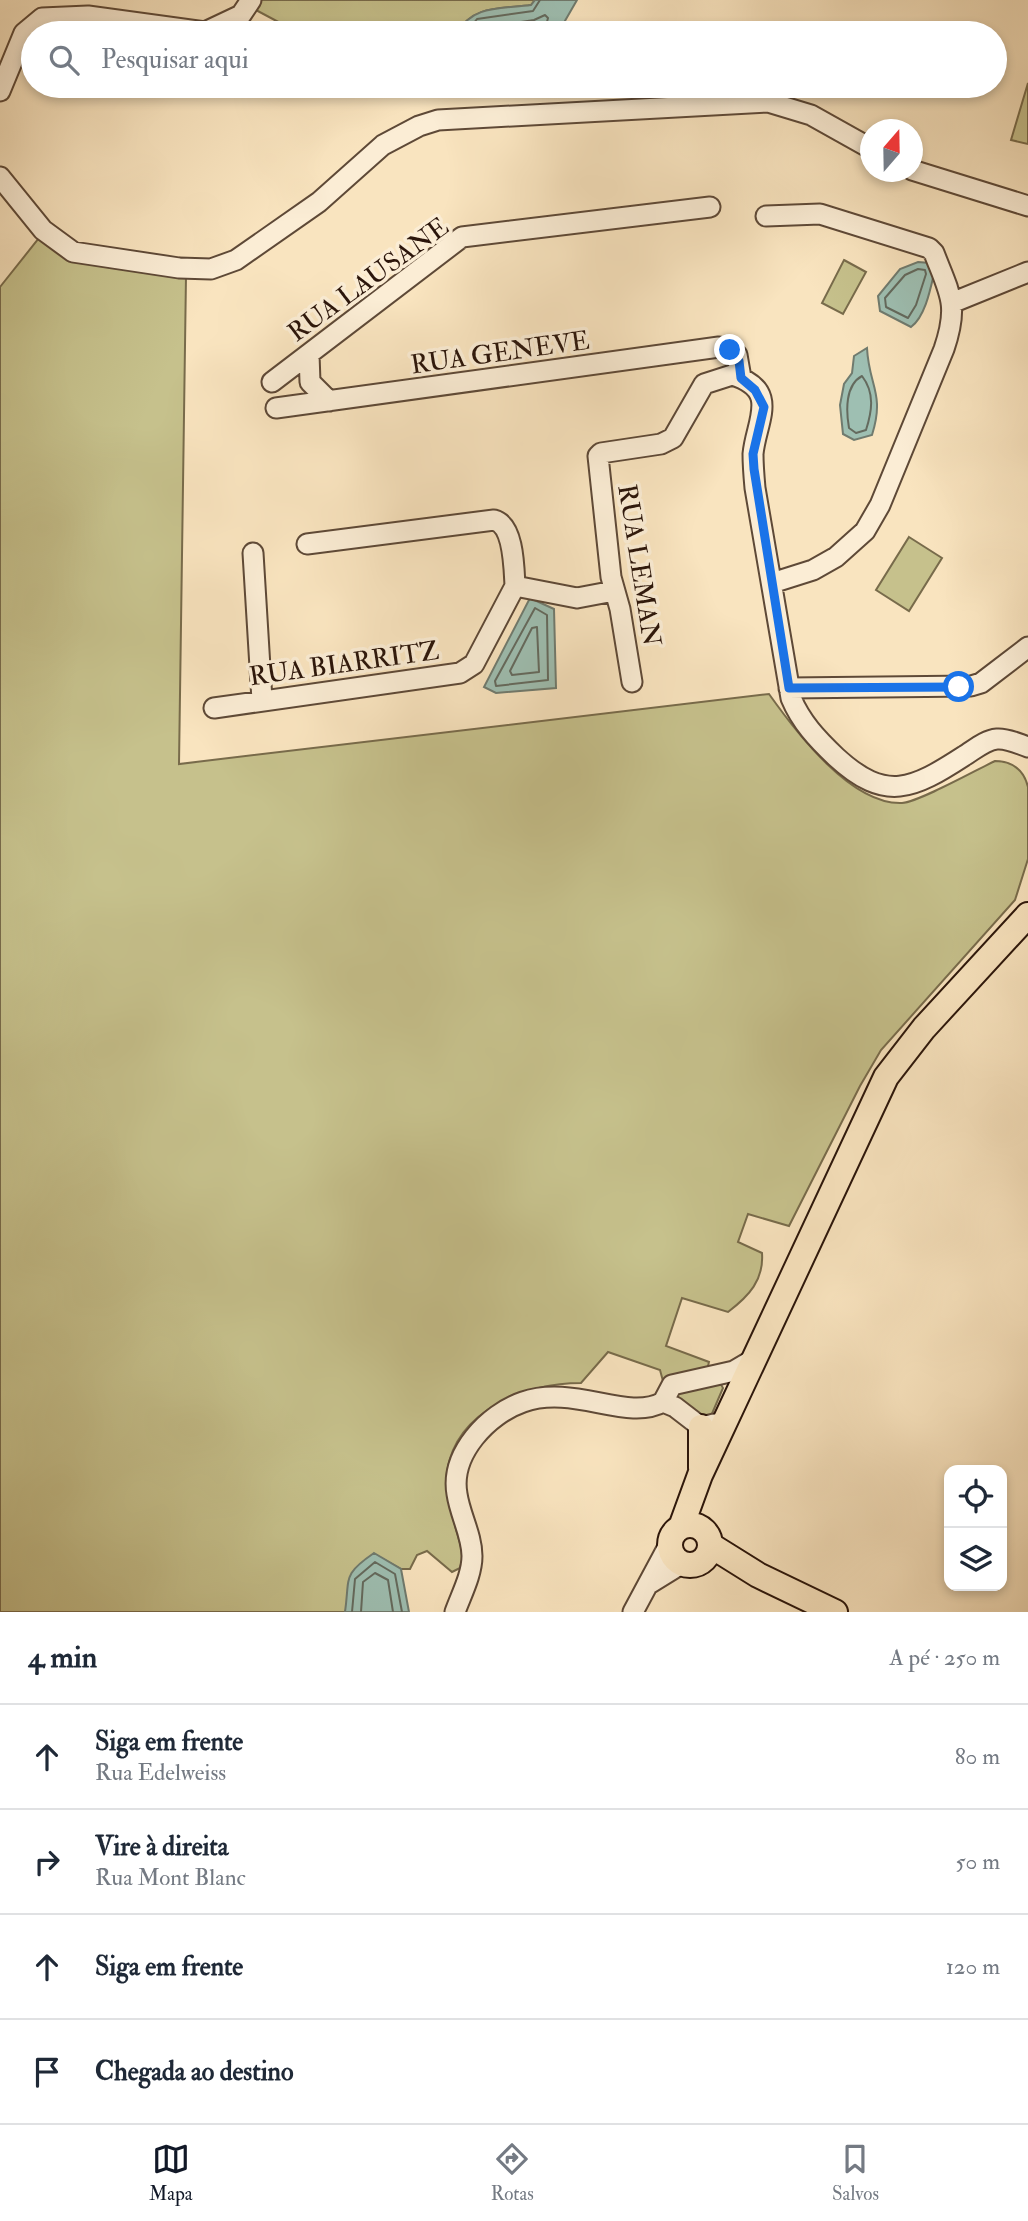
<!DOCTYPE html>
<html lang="pt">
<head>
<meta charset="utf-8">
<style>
  :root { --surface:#fff; --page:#f2f2f3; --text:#1f2937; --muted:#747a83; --line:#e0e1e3; --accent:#111827 }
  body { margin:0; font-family:"IM FELL Double Pica",serif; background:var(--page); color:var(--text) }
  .controls { position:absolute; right:21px; bottom:21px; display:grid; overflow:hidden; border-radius:14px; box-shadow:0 4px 10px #0003 }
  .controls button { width:63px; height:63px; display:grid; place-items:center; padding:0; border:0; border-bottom:2px solid var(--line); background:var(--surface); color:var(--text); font:35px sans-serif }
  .compass { position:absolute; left:860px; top:119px; width:63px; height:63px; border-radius:50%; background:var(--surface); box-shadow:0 4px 10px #0003; rotate:20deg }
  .stop { position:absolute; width:21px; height:21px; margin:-16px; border:5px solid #1a73e8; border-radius:50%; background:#fff }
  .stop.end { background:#1a73e8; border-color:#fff; box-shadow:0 2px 7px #0008 }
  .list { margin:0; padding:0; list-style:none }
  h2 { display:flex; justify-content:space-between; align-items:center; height:91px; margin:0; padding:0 28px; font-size:30px }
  h2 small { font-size:23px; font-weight:400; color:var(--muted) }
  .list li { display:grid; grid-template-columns:46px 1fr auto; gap:21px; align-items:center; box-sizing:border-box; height:105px; padding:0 28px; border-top:2px solid var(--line) }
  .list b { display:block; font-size:26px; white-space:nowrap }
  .list p { margin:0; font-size:23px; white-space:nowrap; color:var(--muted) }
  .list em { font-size:23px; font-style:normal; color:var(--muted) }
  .icon { flex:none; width:38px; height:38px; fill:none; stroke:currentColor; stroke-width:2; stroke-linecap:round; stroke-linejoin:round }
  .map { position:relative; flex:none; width:1028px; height:1612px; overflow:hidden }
  .search { position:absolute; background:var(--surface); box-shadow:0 4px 10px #0003; left:21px; right:21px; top:21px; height:77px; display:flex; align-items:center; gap:18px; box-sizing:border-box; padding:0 24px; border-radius:38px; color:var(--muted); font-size:26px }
  .sheet { height:511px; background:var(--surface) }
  nav { display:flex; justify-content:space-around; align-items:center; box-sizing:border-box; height:98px; border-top:2px solid var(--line); background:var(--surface); font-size:19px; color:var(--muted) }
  nav a { display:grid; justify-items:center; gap:4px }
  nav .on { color:var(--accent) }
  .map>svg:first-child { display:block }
</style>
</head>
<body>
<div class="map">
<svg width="1028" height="1612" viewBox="0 0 1028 1612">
  <rect width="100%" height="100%" fill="#f9e4bf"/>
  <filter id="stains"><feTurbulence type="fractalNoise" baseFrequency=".00286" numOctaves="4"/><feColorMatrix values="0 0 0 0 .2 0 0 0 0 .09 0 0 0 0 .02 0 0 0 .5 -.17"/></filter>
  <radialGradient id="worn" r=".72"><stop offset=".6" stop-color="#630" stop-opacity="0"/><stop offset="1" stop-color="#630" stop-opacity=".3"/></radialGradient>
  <path fill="#c6c18c" stroke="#786b4b" stroke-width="2" d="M 261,0 L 535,0 L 531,5 C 503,9 471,5 458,33 L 299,33 L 254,9 Z
    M 1028,83 L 1028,144 L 1011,140 Z
    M 39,238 L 186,276 L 179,764 L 769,694 C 796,732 851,805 902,803 C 919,802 976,770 995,761 C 1012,761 1024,770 1028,787 L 1028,859 L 1015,900 L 881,1050 L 860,1086 L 789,1226 L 748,1214 L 738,1242 L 762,1253 C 764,1280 749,1296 728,1312 L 682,1298 L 666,1346 L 709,1362 L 707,1370 L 663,1381 L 660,1370 L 608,1352 L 581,1383 C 527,1383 457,1409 447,1471 C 443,1497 458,1530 463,1556 L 460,1568 L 452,1572 L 427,1551 L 417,1555 L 410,1569 L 401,1569 L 374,1554 L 345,1612 L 0,1612 L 0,287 Z
    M 844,260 L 866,272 L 843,314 L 822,303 Z
    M 909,537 L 942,558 L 909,611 L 876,590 Z
    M 719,1381 L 723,1388 L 711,1416 L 701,1418 L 672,1395 Z"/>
  <path fill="#9ebfb2" stroke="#707b6f" stroke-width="2" d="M 535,0 L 577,0 L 558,33 L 458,33 C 471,5 502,9 531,5 Z
    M 918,262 L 930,263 L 935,269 C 931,286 926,316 911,327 L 880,311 L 878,296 L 900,269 Z
    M 867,348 C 869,387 885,393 872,435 L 854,440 L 843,434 L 840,405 L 844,384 L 852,373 L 854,356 Z
    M 530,598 L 554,609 L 556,688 L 496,693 L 484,687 Z
    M 374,1553 L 401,1569 L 409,1612 L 345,1612 C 350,1577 342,1575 374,1553 Z"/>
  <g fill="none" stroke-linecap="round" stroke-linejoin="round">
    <path stroke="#646a5e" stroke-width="2" d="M 466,33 L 477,19 L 533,11 L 540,0
      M 476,33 L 481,28 L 534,20 L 545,15 L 548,18 L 544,33
      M 918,269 L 925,270 L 926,274 L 916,305 L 908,318 L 886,307 L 885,298 L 905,275 Z
      M 862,376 C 875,393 872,411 866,430 L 856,433 L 849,428 C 846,411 845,385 862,376 Z
      M 535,608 L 547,615 L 548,680 L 496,686 L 495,681 Z
      M 537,627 L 539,672 L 512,675 L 510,671 L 532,628 Z
      M 352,1612 L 355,1579 L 375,1562 L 395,1574 L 402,1612
      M 361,1612 L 363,1582 L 375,1573 L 388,1580 L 393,1612"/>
    <g stroke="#5e4937" stroke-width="23">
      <path id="minor" d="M 0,91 L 24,33 L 42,18 L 88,16 L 205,32 L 241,15 L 251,0
        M 912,170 L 1028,206
        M 0,177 L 43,230 L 73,252 L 179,268 L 211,269 L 236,260 L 319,202 L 383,145 L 419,126 L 438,120 L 768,102 L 811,115 L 870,148
        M 766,216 L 820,214 L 929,248 L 934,253 C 950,294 959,305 944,349 L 880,505 L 865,531 L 836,557 L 813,570 L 772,583
        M 954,302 L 1028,272
        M 309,354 L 310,382 L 329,401
        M 272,382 L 462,237 L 710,207
        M 276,408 L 719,347 L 737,355 L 741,378
        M 307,544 L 494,520 C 514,525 514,568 515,586
        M 253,553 L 262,700
        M 515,586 L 577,598 L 614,591
        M 632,682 L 620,609 L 611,577 L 598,456 L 601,453 L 661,444 L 673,438 L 704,384 L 732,375 C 781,390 756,421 753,454 C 753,466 754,477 755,488 L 791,698 C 801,722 817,739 836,757 C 886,803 913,789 964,756 C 974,750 985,740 997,739 C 1007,738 1019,744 1028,747
        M 789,688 L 971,686 L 981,683 L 1028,647
        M 214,708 L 460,673 L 474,664 L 515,586
        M 714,1424 L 701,1427 L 675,1407 L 663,1402 L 672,1385 L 734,1371 L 756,1358
        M 649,1584 L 683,1563
        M 455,1612 C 461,1595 472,1575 472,1556 C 472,1535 460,1515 457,1494 C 450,1454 488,1414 523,1402 C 574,1384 627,1422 663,1402
        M 633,1612 L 670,1543"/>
    </g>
    <g stroke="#2b150a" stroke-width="28">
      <path id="major" d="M 701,1427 L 701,1468
        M670 1545a20 20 0 1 1 40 0a20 20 0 1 1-40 0Z
        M 681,1527 L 700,1475 L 886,1077 L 924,1028 L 1028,915
        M 710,1545 L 758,1575 L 835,1612"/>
    </g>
    <use href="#minor" stroke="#fbedd5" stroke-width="19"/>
    <use href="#major" stroke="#f9e4bf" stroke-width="24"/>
  </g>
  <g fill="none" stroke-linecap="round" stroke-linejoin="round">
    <path stroke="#1a73e8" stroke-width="9" d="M 730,350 L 739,361 L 741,378 L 755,390 L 764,407 L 753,454 L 754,469 L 789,688 L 959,687"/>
  </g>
  <g text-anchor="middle" stroke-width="7" stroke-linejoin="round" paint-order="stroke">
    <g font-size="26" fill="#2b150a" stroke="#fbedd5">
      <text transform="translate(368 279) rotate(-36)" y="9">RUA LAUSANE</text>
      <text transform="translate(500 352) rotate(-8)" y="9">RUA GENEVE</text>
      <text transform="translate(640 565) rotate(81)" y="9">RUA LEMAN</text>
      <text transform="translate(344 663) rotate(-8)" y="9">RUA BIARRITZ</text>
    </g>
  </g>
  <rect width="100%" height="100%" filter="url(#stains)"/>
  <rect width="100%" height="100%" fill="url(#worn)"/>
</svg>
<div class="controls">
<button><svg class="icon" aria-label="locate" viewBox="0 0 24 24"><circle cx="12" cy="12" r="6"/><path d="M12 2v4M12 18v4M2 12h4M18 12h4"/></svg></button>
<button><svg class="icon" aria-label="layers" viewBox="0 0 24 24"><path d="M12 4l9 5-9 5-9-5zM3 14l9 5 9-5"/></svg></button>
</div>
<svg class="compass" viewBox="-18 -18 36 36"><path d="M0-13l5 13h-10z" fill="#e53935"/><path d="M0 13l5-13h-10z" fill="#747a83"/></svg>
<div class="stop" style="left:959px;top:687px"></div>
<div class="stop end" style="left:730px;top:350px"></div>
<div class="search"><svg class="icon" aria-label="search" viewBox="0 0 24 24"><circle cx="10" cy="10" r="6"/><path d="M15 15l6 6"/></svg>Pesquisar aqui</div>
</div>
<section class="sheet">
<h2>4 min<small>A pé · 250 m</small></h2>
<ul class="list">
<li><svg class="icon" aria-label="ahead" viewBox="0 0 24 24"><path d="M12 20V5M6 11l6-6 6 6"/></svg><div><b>Siga em frente</b><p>Rua Edelweiss</p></div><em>80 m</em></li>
<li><svg class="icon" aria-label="right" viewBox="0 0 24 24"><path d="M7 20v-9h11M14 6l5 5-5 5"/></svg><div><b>Vire à direita</b><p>Rua Mont Blanc</p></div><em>50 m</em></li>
<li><svg class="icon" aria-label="ahead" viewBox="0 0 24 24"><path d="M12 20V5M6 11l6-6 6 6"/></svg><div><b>Siga em frente</b></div><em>120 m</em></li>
<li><svg class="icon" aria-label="arrive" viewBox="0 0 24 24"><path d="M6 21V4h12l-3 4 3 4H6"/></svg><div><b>Chegada ao destino</b></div></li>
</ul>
</section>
<nav>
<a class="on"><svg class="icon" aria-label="map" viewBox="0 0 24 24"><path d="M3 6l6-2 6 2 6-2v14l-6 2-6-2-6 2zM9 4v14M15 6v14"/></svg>Mapa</a>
<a><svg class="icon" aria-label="directions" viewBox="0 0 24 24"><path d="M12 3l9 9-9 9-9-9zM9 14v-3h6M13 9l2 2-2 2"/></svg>Rotas</a>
<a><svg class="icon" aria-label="saved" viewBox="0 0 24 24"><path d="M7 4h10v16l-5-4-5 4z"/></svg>Salvos</a>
</nav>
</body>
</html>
